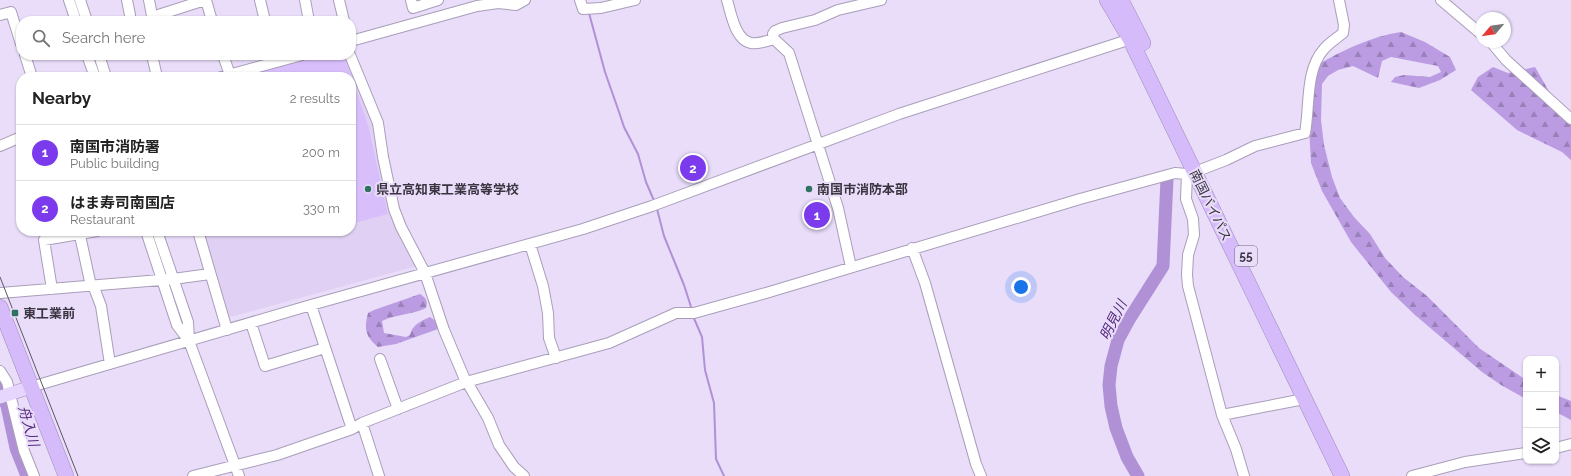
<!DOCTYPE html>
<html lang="en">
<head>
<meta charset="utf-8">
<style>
  :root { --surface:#fff; --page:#f6f6f6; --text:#222; --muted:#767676; --line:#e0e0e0; --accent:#7c3aed }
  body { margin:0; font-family:Raleway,"Noto Sans JP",sans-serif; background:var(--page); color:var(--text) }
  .controls { position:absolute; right:12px; bottom:12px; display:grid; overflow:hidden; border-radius:8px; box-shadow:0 1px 3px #0004 }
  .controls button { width:36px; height:36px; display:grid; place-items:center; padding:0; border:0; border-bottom:1px solid var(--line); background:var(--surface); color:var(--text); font:20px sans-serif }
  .compass { position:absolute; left:1475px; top:12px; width:36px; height:36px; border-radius:50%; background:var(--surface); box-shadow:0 1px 3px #0004; rotate:241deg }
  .you { position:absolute; left:1021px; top:287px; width:14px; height:14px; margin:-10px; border:3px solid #fff; border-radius:50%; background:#1a73e8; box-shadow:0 0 0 6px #1a73e833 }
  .badge { display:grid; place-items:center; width:26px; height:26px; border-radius:50%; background:var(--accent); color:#fff; font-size:13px; font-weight:700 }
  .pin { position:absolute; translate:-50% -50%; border:2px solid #fff; box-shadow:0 1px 4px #0006 }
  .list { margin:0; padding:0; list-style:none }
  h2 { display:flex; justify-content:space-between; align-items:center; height:52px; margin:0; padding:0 16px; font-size:17px }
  h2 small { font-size:13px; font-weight:400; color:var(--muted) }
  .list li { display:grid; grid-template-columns:26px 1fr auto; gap:12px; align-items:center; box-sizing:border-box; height:56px; padding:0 16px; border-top:1px solid var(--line) }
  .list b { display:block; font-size:15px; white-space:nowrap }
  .list p { margin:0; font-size:13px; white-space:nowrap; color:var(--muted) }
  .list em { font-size:13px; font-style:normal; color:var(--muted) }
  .icon { flex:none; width:22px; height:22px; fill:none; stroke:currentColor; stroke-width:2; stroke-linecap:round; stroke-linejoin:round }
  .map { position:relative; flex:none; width:1571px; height:476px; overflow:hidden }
  .search { position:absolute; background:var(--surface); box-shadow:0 1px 3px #0004; left:16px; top:16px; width:340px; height:44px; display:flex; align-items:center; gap:10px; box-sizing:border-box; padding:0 14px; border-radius:16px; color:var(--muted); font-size:15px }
  .panel { position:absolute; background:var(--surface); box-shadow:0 1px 3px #0004; left:16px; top:72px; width:340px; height:164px; border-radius:16px }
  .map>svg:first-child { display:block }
</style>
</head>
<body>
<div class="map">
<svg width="1571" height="476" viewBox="0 0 1571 476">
  <defs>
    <pattern id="forest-firs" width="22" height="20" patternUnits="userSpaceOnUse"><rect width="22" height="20" fill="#bb9ce2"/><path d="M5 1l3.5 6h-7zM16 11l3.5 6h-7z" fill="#9980b9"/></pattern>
  </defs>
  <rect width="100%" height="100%" fill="#e9ddfa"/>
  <path fill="#e0d1f4" d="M 310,55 L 347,55 L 373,123 L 390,214 L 417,266 L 230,317 L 226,316 L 202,231 L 351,231 L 351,77 L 229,77 Z"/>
  <path fill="#d9befc" d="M 319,55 L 344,55 L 368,125 L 388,214 L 351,224 L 351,77 L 259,77 L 258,71 Z"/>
  <path fill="url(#forest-firs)" d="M 1401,32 L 1425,42 L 1450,57 L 1456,70 L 1440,80 L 1419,88 L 1391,82 L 1395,77 L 1404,75 L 1430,77 L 1441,72 L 1438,66 L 1391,57 L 1382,61 L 1378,78 L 1353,66 L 1338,70 L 1328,76 L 1322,84 L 1321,120 L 1324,145 L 1332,177 L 1340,198 L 1354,217 L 1370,234 L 1385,258 L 1403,277 L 1427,296 L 1479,348 L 1526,380 L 1526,399 L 1501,385 L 1482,372 L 1415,315 L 1391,292 L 1351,242 L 1322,191 L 1311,163 L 1309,126 L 1313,68 C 1338,52 1372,36 1401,32 Z
    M 1493,67 L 1508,73 L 1535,67 L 1550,93 L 1571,112 L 1571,160 L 1562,152 L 1517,130 L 1471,90 L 1478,77 Z
    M 420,294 C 426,298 428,301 426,308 C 412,315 396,314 382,321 L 384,333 L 406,337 L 410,335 C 412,325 421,321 430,317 L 439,323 L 438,329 L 396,344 L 378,347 C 365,336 364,329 368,313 L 374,310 Z
    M 1556,395 L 1571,401 L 1571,420 L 1556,412 Z"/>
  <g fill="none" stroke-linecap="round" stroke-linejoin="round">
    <path stroke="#b091d6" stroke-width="2" d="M 589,13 L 605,72 L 619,112 L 624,127 L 638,154 L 646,182 L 655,203
      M 209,77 L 217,75
      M 657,209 L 664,236 L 684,285 L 692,310
      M 693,316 L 702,337 L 705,370 L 714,403 L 716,459 L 724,476"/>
    <path stroke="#b091d6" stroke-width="13" d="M 0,386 L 7,406 L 16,448 L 27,476
      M 1138,476 L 1127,457 L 1116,428 L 1111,406 L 1109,385 L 1111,366 L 1118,340 L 1130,318 L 1163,266 L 1167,179"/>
    <g stroke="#a99eb9" stroke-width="12">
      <path id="minor" d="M 69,0 L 76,21
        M 80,0 L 87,21
        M 127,0 L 130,15
        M 149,0 L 153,21
        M 206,0 L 212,21
        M 260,0 L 265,21
        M 305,0 L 309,21
        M 339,0 L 344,21
        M 411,0 L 413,8 L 438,0
        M 580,0 L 583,9 L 601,8 L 635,0
        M 727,0 C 731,13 735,40 751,43 C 759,44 767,41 774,39
        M 1441,0 L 1481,34
        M 0,15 L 11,12 L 21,44
        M 152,17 L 205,0
        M 774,39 L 789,53 L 838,208 L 851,267
        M 774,39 L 773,34 L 775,31 L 782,28 L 815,20 L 838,10 L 881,0
        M 351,41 L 477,6 L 498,3 L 516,5 L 525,0
        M 1491,42 L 1506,60 L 1571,119
        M 25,55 L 31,74
        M 87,55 L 95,77
        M 99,55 L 106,77
        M 152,55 L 157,77
        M 223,55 L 230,75
        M 350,55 L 378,123 L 383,157 L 394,209 L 401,227 L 425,273 L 444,330 L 466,382
        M 221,77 L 302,55
        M 0,146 L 21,137
        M 1187,174 L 1186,199 L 1193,219 L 1194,235 L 1188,255 L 1187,275 L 1188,286 L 1222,415 L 1236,449 L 1244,476
        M 79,231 L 91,286
        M 146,231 L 177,325 L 189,341
        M 157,231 L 188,322 L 189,341 L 239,476
        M 198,231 L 227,330
        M 530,244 L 543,286 L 548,313 L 549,338 L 556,358
        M 912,248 L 925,283 L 976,464 L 981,476
        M 93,285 L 101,306 L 110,364
        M 52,289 L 44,240 L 97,231
        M 0,293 L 173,279 L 210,274
        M 311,305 L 352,429
        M 251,323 L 265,366 L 325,348
        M 380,359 L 398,409
        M 0,371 L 7,382 L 24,451 L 34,476
        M 467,382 L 488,418 L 499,445 L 514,467 L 524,476
        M 31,387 L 311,305 L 583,229 L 652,206 L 899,114 L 1134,38
        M 1222,415 L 1304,399
        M 362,423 L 379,476
        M 1556,448 L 1571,444
        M 193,476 L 277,455 L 352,429 L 362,423 L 466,382 L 609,343 L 676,313 L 694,313 L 766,293 L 1080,199 L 1175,173 L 1187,174 L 1195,172 L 1226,160 L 1255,146 L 1305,133 C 1310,106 1305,70 1324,49 C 1329,43 1337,38 1343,33 L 1344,25 L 1339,0
        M 1412,476 L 1465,462 L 1526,453"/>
    </g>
    <g stroke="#9f8cba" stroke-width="14">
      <path id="major" d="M 0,397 L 31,387"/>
    </g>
    <g stroke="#9f8cba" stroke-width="16">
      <path id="highway" d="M 1107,0 L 1130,39 L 1342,476
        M 1121,0 L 1143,43
        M 0,307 L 66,476"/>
    </g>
    <use href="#minor" stroke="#fff" stroke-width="10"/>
    <use href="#major" stroke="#e6d6fd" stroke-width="13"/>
    <use href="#highway" stroke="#d6bbfb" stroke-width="15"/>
    <path stroke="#5d5665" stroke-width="1" d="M 0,277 L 78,476"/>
  </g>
  <g fill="#2f7163" stroke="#e9ddfa" stroke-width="1.5">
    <circle cx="368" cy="189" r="4"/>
    <circle cx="809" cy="189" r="4"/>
    <rect x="11" y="309" width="8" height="8" rx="2"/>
  </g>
  <g text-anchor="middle" stroke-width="4" stroke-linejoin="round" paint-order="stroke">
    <rect fill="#e9ddfa" stroke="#6e6778" stroke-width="1" x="1235" y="246" width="22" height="20" rx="3"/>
    <g font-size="12" font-weight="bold" fill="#3a3540">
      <text x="1246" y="260">55</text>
    </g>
    <g font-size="13" font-weight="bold" fill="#3a3540" stroke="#e9ddfa" text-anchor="start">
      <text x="376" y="194">県立高知東工業高等学校</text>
      <text x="817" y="194">南国市消防本部</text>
      <text x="23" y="318">東工業前</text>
    </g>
    <g font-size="13" fill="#3a3540" stroke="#e9ddfa">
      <text transform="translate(1211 205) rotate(64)" y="5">南国バイパス</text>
    </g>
    <g font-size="14" font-style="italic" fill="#552b7d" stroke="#e9ddfa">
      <text transform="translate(1113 320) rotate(-63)" y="5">明見川</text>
      <text transform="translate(29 426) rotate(74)" y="5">舟入川</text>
    </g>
  </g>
</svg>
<div class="controls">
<button>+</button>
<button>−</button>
<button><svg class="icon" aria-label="layers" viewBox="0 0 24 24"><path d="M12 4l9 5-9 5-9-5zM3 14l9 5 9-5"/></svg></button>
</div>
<svg class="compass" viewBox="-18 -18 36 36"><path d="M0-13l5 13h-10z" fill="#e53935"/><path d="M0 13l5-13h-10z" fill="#767676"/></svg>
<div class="you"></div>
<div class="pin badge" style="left:817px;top:215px">1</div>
<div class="pin badge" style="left:693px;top:168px">2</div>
<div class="search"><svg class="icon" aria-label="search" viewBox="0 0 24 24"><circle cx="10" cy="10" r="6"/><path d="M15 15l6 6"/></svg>Search here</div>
<section class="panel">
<h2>Nearby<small>2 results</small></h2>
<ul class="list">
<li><span class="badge">1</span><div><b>南国市消防署</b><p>Public building</p></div><em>200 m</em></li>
<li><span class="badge">2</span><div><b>はま寿司南国店</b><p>Restaurant</p></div><em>330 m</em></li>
</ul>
</section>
</div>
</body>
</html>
